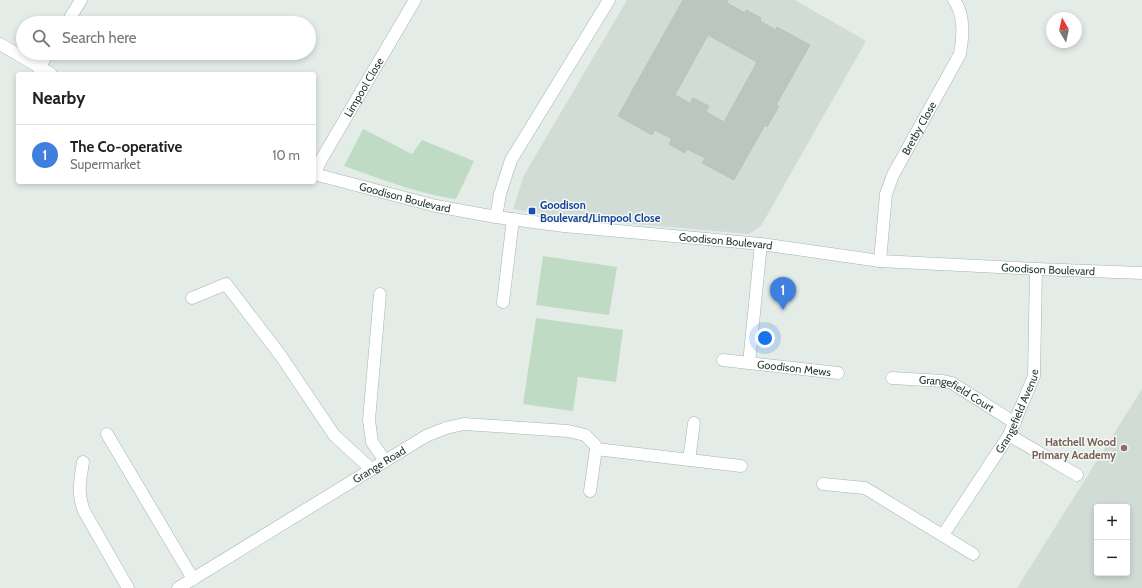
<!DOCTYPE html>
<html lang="en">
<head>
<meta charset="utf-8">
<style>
  :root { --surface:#fff; --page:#f2f2f2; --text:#222; --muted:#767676; --line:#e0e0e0; --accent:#0f766e }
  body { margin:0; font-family:Cabin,sans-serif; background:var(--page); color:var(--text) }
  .controls { position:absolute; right:12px; bottom:12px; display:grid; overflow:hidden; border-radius:4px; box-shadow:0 2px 6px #0003 }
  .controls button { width:36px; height:36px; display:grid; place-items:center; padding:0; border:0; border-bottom:1px solid var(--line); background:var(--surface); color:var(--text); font:20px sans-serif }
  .compass { position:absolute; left:1046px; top:12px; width:36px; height:36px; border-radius:50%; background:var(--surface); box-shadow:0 2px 6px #0003; rotate:351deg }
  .you { position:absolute; left:765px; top:338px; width:14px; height:14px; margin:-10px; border:3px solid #fff; border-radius:50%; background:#1a73e8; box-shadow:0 0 0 6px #1a73e833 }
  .badge { display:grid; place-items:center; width:26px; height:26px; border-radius:50%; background:var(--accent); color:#fff; font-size:13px; font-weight:700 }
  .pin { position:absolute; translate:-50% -33px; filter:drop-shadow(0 1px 2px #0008) }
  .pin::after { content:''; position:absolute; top:21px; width:14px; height:12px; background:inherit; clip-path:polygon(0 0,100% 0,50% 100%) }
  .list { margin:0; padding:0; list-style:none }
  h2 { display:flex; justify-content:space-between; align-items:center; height:52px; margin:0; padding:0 16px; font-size:17px }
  h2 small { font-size:13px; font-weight:400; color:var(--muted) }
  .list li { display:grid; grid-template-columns:26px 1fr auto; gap:12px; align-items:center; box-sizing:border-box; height:60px; padding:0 16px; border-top:1px solid var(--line) }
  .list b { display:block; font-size:15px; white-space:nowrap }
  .list p { margin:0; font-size:13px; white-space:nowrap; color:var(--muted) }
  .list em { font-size:13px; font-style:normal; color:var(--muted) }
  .icon { flex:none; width:22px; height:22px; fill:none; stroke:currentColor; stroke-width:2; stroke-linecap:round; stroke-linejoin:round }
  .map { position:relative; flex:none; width:1142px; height:588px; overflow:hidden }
  .search { position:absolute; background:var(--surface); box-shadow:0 2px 6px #0003; left:16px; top:16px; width:300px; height:44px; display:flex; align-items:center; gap:10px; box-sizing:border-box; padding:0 14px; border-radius:22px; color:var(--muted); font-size:15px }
  .panel { position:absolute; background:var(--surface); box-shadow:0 2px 6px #0003; left:16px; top:72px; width:300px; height:112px; border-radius:4px }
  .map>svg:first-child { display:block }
</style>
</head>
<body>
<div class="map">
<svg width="1142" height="588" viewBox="0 0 1142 588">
  <rect width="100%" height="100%" fill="#e4ece8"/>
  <path fill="#d2dcd7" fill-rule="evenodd" d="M 627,0 L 795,0 L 866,41 L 761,226 L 749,234 L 566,218 L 513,209 L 524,175 Z
    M 1142,389 L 1142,588 L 1017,588 ZM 1097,507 L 1127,507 L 1127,573 L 1097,573 Z"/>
  <path fill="#bfdbc4" d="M 363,129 L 412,154 L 422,140 L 474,161 L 456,199 C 418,194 381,179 344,166 Z
    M 543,256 L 617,267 L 609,315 L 536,305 Z
    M 536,318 L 623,330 L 616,382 L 578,377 L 573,411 L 523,404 Z"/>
  <path fill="#bac7c0" stroke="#b7c5be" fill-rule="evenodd" d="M 683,0 L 728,0 L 727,3 L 745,13 L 746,10 L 761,18 L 760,21 L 776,30 L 777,27 L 810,45 L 776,105 L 779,106 L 767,127 L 765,125 L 734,180 L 702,163 L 705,158 L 687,149 L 685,153 L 669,144 L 672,139 L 655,130 L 652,135 L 618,116 ZM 708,35 L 757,62 L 724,122 L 706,112 L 709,106 L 693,98 L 690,103 L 675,95 Z"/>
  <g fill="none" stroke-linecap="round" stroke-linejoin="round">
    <g stroke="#a7b4ae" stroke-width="13">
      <g id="minor">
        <path d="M 67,23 L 81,0"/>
        <path d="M 0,44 L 51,74"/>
        <path d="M 39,68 L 48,53"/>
        <path id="s1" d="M 314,174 L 436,206 L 496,217 L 564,226 L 761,244 L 880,261 L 1036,269 L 1142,273"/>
        <path id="s2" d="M 314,174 L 321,160 L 415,0"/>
        <path d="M 496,217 L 500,194 L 511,160 L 609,0"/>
        <path id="s3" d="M 761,244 L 749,363 L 838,373"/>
        <path id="s4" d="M 880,261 L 886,194 L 893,175 L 960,54 C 963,36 965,15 954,0"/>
        <path d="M 380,294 L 369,420 L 372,442 L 385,461"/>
        <path d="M 192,298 L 226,284 L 281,356 L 334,435 L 371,469"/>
        <path d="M 503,302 L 513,219"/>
        <path d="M 723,360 L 749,363"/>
        <path id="s5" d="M 892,378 L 943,381 L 952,383 L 1015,423"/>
        <path d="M 107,434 L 193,579"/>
        <path d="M 1009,435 L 1077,475"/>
        <path d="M 689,460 L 694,423"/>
        <path d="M 83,462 C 80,482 77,492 84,511 L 128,588"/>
        <path d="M 823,484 L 865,488 L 973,554"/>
        <path d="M 590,491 L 596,449"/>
        <path id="s6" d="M 943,535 L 1009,435 L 1034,376 L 1036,269"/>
        <path id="s7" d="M 178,588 L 426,436 L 446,428 L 464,424 L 568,431 L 585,435 L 595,445 L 596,449 L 741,466"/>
      </g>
    </g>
    <use href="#minor" stroke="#fff" stroke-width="12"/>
  </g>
  <rect fill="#1a4fb4" stroke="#f4f9f6" stroke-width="1.5" x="528" y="207" width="8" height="8" rx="2"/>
  <circle fill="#8d6e63" stroke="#f4f9f6" stroke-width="1.5" cx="1124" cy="448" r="4"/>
  <g text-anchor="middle" stroke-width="3" stroke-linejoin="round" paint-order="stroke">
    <g font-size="11" fill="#253c34" stroke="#f4f9f6">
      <text dy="4" stroke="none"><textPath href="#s2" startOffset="100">Limpool Close</textPath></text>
      <text dy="4" stroke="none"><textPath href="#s4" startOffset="141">Bretby Close</textPath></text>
      <text dy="4" stroke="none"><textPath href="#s1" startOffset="94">Goodison Boulevard</textPath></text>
      <text dy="4" stroke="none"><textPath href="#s1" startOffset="418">Goodison Boulevard</textPath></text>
      <text dy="4" stroke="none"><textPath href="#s1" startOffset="742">Goodison Boulevard</textPath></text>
      <text dy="4" stroke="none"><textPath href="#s3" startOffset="165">Goodison Mews</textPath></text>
      <text dy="4" stroke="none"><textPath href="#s5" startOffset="68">Grangefield Court</textPath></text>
      <text dy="4" stroke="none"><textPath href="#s6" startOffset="145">Grangefield Avenue</textPath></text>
      <text dy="4" stroke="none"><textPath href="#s7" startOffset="236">Grange Road</textPath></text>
    </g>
    <g font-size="11" font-weight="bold" fill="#164399" stroke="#f4f9f6" text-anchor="start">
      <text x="540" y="209">Goodison<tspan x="540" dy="13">Boulevard/Limpool Close</tspan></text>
    </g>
    <g font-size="11" font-weight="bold" fill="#785e54" stroke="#f4f9f6" text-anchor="end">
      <text x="1116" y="446">Hatchell Wood<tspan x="1116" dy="13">Primary Academy</tspan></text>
    </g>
  </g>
</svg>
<div class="controls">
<button>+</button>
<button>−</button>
</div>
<svg class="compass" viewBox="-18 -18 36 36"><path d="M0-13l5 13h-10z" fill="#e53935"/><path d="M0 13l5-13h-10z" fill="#767676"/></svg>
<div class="you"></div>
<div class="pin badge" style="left:783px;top:310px;background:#3f7fe0">1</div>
<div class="search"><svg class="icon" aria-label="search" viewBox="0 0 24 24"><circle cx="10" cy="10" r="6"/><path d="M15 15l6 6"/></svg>Search here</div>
<section class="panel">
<h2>Nearby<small></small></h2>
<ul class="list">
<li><span class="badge" style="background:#3f7fe0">1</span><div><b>The Co-operative</b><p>Supermarket</p></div><em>10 m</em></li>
</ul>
</section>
</div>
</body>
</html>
